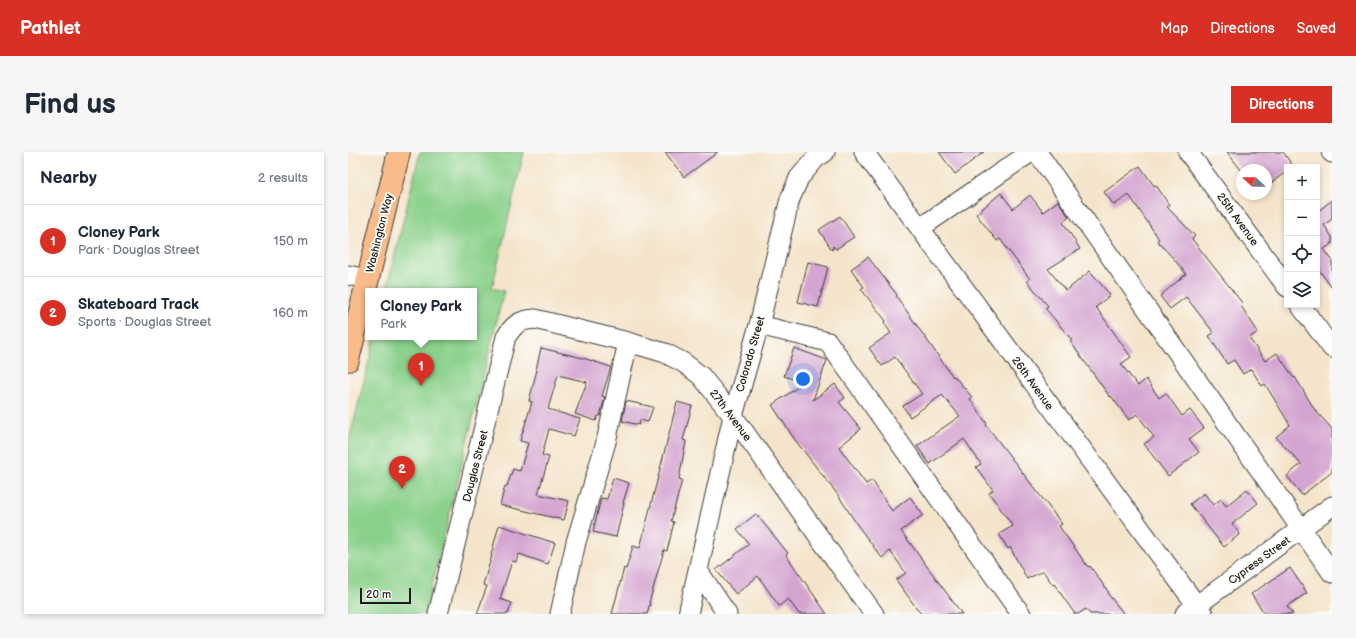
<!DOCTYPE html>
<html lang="en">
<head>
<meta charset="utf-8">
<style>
  :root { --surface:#fff; --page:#f6f6f7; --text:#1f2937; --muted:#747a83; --line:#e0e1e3; --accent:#d93025 }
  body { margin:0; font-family:"Balsamiq Sans",sans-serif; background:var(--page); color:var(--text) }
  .controls { position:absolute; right:12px; top:12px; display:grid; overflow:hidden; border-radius:0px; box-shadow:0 2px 6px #0003 }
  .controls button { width:36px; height:36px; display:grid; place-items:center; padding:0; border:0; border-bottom:1px solid var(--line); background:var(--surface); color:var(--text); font:20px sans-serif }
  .compass { position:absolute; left:888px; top:12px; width:36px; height:36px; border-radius:50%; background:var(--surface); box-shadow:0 2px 6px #0003; rotate:292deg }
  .scale { position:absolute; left:12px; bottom:10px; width:51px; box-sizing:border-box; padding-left:4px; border:2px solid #1c1c1c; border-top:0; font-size:11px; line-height:14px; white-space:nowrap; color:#1c1c1c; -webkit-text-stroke:3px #fdfcf7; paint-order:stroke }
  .you { position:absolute; left:455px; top:227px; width:14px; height:14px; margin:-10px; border:3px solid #fff; border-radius:50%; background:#1a73e8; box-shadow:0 0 0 6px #1a73e833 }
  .badge { display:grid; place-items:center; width:26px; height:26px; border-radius:50%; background:var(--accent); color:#fff; font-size:13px; font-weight:700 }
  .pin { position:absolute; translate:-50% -33px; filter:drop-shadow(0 1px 2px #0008) }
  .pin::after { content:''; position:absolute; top:21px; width:14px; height:12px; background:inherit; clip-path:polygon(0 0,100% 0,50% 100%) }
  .popup { position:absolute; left:17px; top:136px; width:112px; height:52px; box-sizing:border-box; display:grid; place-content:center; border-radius:0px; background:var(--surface); filter:drop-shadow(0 1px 3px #0005); font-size:13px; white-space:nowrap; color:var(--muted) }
  .popup b { font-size:15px; color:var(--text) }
  .popup::after { content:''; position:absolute; left:50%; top:100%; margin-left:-8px; border:8px solid transparent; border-top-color:var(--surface) }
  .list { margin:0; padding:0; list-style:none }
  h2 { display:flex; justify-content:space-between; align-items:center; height:52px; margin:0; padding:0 16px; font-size:17px }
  h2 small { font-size:13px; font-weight:400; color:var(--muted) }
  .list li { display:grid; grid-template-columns:26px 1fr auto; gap:12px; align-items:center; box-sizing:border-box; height:72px; padding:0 16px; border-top:1px solid var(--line) }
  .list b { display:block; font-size:15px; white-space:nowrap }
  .list p { margin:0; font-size:13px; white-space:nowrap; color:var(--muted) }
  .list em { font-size:13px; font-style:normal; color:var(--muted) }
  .icon { flex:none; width:22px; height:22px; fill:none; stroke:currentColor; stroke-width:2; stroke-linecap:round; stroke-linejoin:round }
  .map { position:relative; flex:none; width:984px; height:462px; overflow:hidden; border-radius:0px }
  header { display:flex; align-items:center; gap:24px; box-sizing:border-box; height:56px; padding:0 20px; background:var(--accent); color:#fff }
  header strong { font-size:19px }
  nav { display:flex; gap:22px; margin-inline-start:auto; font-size:14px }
  .intro { display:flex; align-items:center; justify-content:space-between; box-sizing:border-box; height:96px; padding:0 24px }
  h1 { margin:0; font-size:28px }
  .button { padding:10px 18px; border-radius:0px; background:var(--accent); color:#fff; font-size:14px; font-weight:700 }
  main { display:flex; gap:24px; padding:0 24px }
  aside { flex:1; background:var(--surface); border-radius:0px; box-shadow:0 2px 6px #0003 }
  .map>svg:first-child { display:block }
</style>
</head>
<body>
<header>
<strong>Pathlet</strong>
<nav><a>Map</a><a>Directions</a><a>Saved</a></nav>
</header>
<div class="intro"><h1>Find us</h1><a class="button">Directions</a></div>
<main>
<aside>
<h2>Nearby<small>2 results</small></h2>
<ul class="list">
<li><span class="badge">1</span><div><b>Cloney Park</b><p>Park · Douglas Street</p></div><em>150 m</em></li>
<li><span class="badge">2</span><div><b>Skateboard Track</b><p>Sports · Douglas Street</p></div><em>160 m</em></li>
</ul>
</aside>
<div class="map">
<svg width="984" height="462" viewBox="0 0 984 462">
  <rect width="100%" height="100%" fill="#fdfcf7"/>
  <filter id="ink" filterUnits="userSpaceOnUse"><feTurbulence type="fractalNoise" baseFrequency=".025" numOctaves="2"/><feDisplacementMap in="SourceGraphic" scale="8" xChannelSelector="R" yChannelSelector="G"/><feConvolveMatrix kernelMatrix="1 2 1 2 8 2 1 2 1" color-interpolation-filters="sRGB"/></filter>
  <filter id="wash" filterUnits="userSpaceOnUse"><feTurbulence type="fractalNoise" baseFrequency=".012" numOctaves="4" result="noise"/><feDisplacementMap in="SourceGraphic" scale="16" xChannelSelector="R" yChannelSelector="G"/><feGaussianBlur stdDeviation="0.9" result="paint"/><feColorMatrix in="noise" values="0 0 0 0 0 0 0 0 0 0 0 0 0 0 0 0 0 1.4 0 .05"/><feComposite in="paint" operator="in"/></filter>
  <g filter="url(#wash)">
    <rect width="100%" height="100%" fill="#f4e4cb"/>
    <path fill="#8bd18c" stroke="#547654" d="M 72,0 L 176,0 L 144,136 L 156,139 L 77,462 L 0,462 L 0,292 L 27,185 L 126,185 L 126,139 L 38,139 Z"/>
    <g id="blocks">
      <path fill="#d4a5d1" d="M 317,0 L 370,0 L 336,25 Z
        M 591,0 L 636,0 L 607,22 Z
        M 879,0 L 935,0 L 945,14 L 939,15 L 939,19 L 918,35 L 918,18 L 894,19 Z
        M 792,14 L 806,34 L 808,33 L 821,53 L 819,55 L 847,84 L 844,87 L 895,152 L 893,154 L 910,180 L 901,186 L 917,209 L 929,201 L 946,226 L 947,225 L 967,258 L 984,277 L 984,320 L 954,343 L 939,324 L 953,312 L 928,285 L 942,273 L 917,232 L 914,234 L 903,217 L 895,222 L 886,208 L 879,212 L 861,184 L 866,181 L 838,145 L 822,157 L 812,144 L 838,122 L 826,107 L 809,89 L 811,87 L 781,43 L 766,53 L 756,40 Z
        M 653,41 L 665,57 L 682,43 L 695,60 L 710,49 L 721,65 L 715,70 L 732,97 L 700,117 L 718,139 L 742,119 L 762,143 L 748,155 L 783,205 L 773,212 L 790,234 L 798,227 L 811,246 L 818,241 L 834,264 L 842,258 L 856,276 L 841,287 L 851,300 L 820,324 L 796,292 L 806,285 L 789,262 L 781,268 L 763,244 L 762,245 L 722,189 L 724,188 L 697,156 L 700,154 L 679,129 L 682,127 L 652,87 L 649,89 L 628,62 Z
        M 984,48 L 984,67 L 976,73 L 984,85 L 984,92 L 976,97 L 984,108 L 984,136 L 969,115 L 969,60 Z
        M 492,64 L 506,85 L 488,97 L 485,94 L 484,98 L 471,78 Z
        M 520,105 L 549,143 L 548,144 L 605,225 L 606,224 L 624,245 L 622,247 L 639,272 L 638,273 L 714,372 L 711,374 L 740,415 L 742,414 L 761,441 L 760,442 L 776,462 L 742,462 L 738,457 L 730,462 L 727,462 L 706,432 L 705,433 L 695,419 L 679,427 L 662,395 L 660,397 L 651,382 L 665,374 L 641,341 L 645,338 L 628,315 L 633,312 L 616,287 L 582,312 L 569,294 L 612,264 L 594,243 L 562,265 L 555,254 L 574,242 L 547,205 L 534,214 L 521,196 L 543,181 L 536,171 L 538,169 L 513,137 L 516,135 L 503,117 Z
        M 460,110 L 480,115 L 470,155 L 450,150 Z
        M 193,196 L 235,206 L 263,215 L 254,244 L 257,245 L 252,264 L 250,264 L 248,269 L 227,262 L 239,230 L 210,223 L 200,257 L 232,267 L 226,284 L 201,277 L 194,303 L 201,305 L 190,342 L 221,349 L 216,368 L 152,353 L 157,334 L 159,334 L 165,317 L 172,319 L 180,291 L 172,289 L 184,250 L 181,249 L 189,218 L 188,218 Z
        M 446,196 L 479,208 L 465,248 L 487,232 L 497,246 L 491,250 L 513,277 L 491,295 L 518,332 L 524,328 L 544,359 L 562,345 L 575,363 L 553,379 L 614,462 L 573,462 L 548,428 L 558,421 L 542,399 L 534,406 L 510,374 L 490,343 L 447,288 L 424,253 L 456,231 L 436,224 Z
        M 278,249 L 305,255 L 300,270 L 292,268 L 291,273 L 274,269 Z
        M 329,250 L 344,254 L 335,288 L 338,289 L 331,327 L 334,328 L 323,369 L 326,370 L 319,399 L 316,398 L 301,451 L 302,451 L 299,462 L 264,462 L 276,416 L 278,417 L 285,394 L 292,396 Z
        M 265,326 L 281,331 L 275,351 L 276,351 L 268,385 L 245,380 L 253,346 L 259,347 Z
        M 899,337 L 910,351 L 884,372 L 892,382 L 876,395 L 842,352 L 856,341 L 865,353 L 873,347 L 878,354 Z
        M 408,362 L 440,401 L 438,403 L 479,462 L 451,462 L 440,447 L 431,454 L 410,424 L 388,442 L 368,418 L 401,392 L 389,377 Z
        M 151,373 L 207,391 L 200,412 L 171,402 L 168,410 L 164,409 L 152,447 L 164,451 L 160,462 L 129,462 L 139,434 L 135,433 L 144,403 L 143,403 Z
        M 942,416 L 959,441 L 939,454 L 945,462 L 917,462 L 903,442 Z"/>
    </g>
  </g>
  <g filter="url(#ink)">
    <use href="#blocks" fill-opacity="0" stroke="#3c3a36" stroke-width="1"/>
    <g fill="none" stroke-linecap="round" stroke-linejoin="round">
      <g stroke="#3c3a36" stroke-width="21">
        <path id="minor" d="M 516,0 L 855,462
          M 689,0 L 984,421
          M 840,0 L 939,135
          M 983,0 L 984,1
          M 572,76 L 683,0
          M 0,123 L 19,127
          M 952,153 L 984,196
          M 411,173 L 480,190 L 673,462
          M 351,420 L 379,462
          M 90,462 L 158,185 C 166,172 172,168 187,167 L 280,190 L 317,201 L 336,211 L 353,224 L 385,264 L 526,462
          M 212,462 L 228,390 L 258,290 L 280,190
          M 340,462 L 385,264 L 411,173 L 442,47 L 451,26 L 468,6 L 477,0
          M 837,462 L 984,354"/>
      </g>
      <g stroke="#3c3a36" stroke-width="24">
        <path id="major" d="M 0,208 L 51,0"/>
      </g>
      <use href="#minor" stroke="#fff" stroke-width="19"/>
      <use href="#major" stroke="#fabb8b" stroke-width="22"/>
    </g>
  </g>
  <g text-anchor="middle" stroke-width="3.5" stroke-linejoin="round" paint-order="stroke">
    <g font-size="11" fill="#1c1c1c" stroke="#fdfcf7">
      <text transform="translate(890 67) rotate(54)" y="4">25th Avenue</text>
      <text transform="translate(31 81) rotate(-76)" y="4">Washington Way</text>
      <text transform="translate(402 202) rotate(-74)" y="4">Colorado Street</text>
      <text transform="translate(685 231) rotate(54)" y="4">26th Avenue</text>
      <text transform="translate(383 263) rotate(53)" y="4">27th Avenue</text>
      <text transform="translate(127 314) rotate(-76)" y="4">Douglas Street</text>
      <text transform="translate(911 408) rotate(-36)" y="4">Cypress Street</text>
    </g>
  </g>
</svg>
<div class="controls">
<button>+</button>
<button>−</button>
<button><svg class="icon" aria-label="locate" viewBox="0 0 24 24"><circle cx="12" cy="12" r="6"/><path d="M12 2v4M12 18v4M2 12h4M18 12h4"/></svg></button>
<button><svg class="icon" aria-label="layers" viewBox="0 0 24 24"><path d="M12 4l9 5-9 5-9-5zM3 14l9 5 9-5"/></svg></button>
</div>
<svg class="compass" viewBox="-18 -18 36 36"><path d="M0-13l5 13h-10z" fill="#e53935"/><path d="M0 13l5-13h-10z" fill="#747a83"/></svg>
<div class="scale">20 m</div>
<div class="you"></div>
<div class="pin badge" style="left:73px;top:234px">1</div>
<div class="popup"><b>Cloney Park</b>Park</div>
<div class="pin badge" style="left:54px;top:337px">2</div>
</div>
</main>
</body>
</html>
